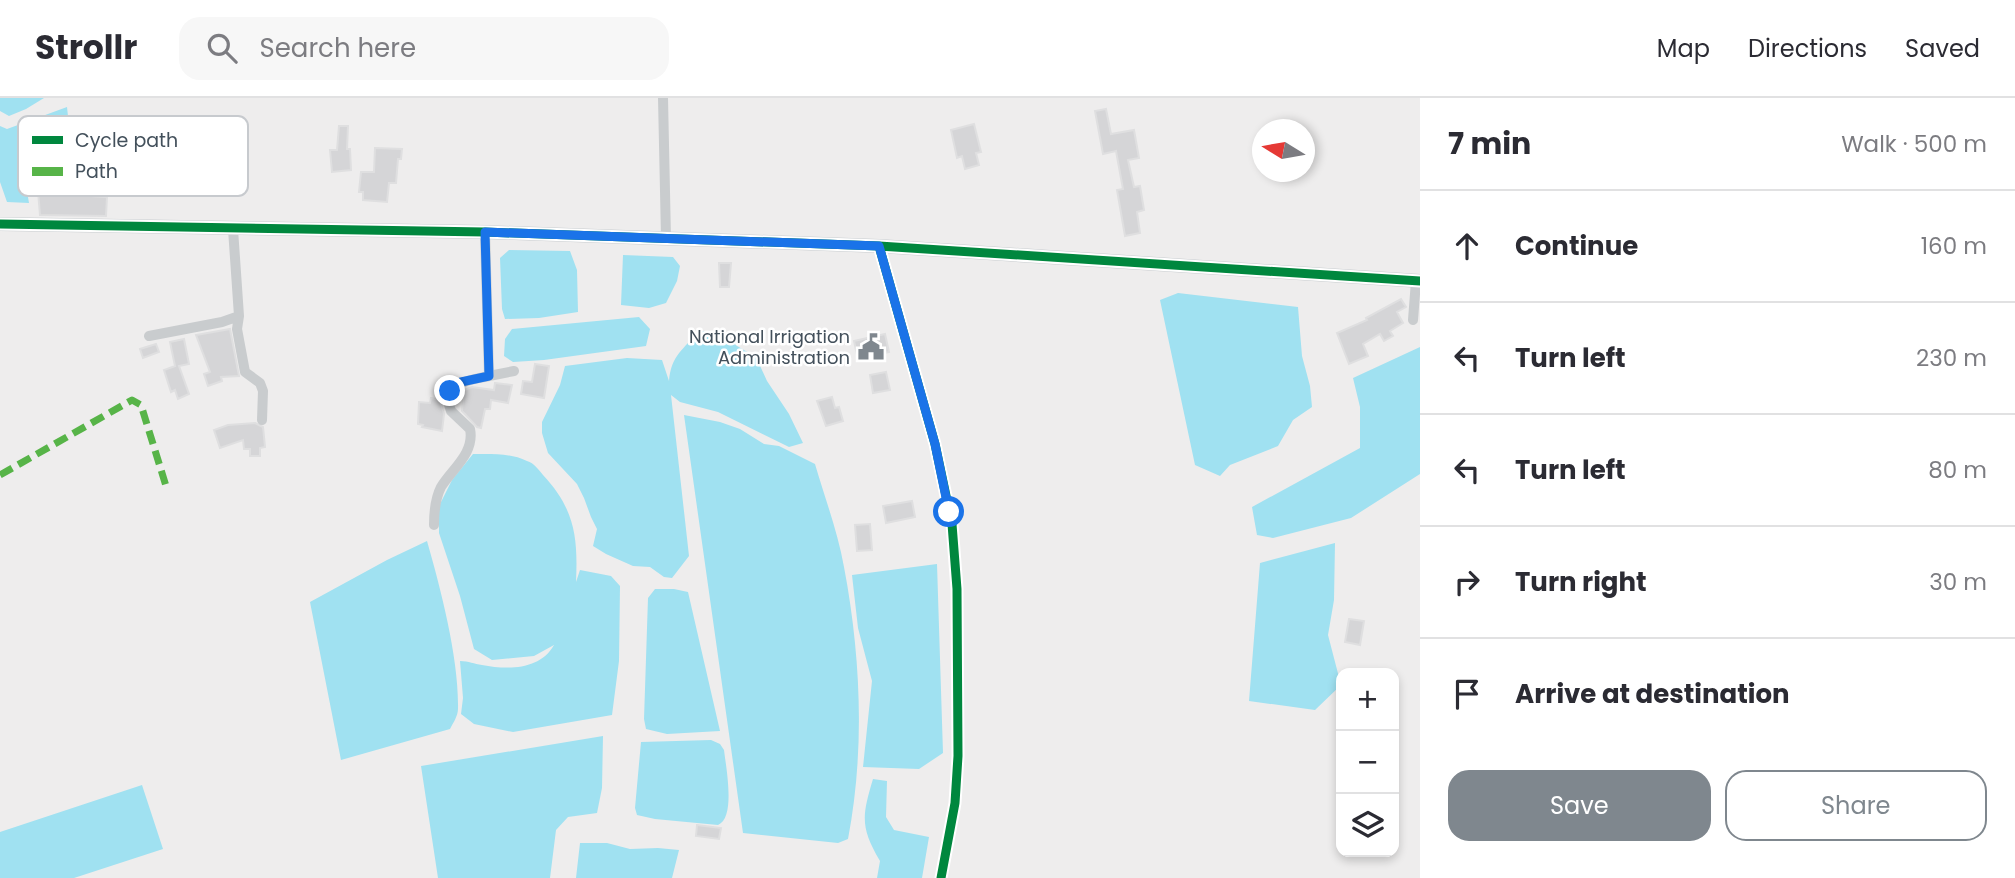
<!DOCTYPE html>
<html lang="en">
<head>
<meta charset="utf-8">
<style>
  :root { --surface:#fff; --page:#f7f7f7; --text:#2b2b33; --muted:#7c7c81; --line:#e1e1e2; --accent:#7f878e }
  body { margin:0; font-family:Poppins,sans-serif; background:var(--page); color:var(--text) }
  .controls { position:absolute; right:21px; bottom:21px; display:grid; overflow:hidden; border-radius:14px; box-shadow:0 4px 10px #0003 }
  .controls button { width:63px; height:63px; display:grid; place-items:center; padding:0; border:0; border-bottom:2px solid var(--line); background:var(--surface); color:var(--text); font:35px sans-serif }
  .compass { position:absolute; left:1252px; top:21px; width:63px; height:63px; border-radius:50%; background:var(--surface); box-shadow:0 4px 10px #0003; rotate:281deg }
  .stop { position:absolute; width:21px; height:21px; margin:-16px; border:5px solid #1a73e8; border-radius:50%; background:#fff }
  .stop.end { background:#1a73e8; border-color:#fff; box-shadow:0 2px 7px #0008 }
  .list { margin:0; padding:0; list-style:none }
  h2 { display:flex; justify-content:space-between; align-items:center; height:91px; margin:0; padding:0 28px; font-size:30px }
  h2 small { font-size:23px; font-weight:400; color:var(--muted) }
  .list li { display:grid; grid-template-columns:46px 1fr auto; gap:21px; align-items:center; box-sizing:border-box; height:112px; padding:0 28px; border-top:2px solid var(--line) }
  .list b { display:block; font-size:26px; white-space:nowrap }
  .list em { font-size:23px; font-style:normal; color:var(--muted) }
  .actions { display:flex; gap:14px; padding:21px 28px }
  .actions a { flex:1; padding:16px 0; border:2px solid var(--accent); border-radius:21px; text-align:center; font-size:24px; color:var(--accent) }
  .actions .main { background:var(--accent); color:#fff }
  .icon { flex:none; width:38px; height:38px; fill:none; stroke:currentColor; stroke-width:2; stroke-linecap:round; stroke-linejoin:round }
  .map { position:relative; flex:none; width:1420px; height:780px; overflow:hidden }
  header { display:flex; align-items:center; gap:42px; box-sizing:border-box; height:98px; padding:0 35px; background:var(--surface); border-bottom:2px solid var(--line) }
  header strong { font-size:33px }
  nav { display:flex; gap:38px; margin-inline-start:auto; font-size:24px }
  .search { width:490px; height:63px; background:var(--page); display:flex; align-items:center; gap:18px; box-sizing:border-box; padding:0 24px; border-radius:21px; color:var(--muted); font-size:26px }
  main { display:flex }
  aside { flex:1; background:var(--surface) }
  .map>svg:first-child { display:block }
</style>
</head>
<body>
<header>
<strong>Strollr</strong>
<div class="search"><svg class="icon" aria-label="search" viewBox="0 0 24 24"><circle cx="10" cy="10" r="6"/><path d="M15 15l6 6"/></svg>Search here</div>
<nav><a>Map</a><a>Directions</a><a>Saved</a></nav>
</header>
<main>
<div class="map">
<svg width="1420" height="780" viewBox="0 0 1420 780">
  <rect width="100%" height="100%" fill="#eeeded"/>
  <path fill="#a0e1f1" d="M 0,0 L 44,0 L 26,11 L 9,18 L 0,13 Z
    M 67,9 L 73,64 L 23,70 L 29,105 L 7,104 L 0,84 L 0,28 L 7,31 Z
    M 509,152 L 570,153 L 577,172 L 578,214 L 539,220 L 505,221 L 502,211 L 500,160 Z
    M 623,157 L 673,159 L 680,168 L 677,183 L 666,205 L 649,210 L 621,207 Z
    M 1178,195 L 1298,209 L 1302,258 L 1310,288 L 1312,309 L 1293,322 L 1278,348 L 1230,367 L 1220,378 L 1195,367 L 1160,202 Z
    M 639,219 L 650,231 L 646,248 L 544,262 L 513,264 L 504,258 L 505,241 L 512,231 Z
    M 699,233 L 723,235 L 737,248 L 756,259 L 767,283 L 789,316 L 803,345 L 789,349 L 718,314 L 680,304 L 671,297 L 689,458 L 672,480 L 664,479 L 650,469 L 633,468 L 606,456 L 593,448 L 597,431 L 591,419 L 584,400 L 577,386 L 548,355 L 542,335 L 542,324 L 560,287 L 565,268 L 627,260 L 662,262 L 669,283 C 671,257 684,251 699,233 Z
    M 1420,249 L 1420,376 L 1351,420 L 1273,440 L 1257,437 L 1252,409 L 1360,350 L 1360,309 L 1353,280 Z
    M 684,317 L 720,324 L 740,331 L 764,346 L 779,348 L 815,366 C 825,400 838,435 844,469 C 861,559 865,652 848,741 L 838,745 L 743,735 Z
    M 473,356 C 492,356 510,355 527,363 C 534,365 539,372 543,377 C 575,411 578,440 576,484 L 580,472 L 611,478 L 620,488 L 619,563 L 612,617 L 513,634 L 474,626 L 461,616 L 463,600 L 460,563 C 469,563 474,566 482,567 C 508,572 540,572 554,547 L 534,558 L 492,562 L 474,551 L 460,498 L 439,435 L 439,408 L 452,382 Z
    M 427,443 C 441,492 459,561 458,611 C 458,618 453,625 450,631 L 341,662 L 310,504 L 387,462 Z
    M 1335,445 L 1334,502 L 1328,537 L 1341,587 L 1315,612 L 1249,603 L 1260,465 Z
    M 937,466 L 943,655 L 919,671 L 863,669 L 872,583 L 858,530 L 852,477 Z
    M 655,491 L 674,491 L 688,494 L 720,633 L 667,636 L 646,631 L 644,621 L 648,500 Z
    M 603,638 L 602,690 L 597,715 L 568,719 L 556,732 L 550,780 L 438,780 L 421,668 Z
    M 711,642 L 720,646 L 724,652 C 726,669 736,720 718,727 L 655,721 L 637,717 L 635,710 L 641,644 Z
    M 873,681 L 887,683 L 886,719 L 894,732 L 929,739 L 922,780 L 877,780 L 880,763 C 860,729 862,718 873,681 Z
    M 142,687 L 163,751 L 74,780 L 0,780 L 0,734 Z
    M 580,745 L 607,745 L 630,751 L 658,750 L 679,752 L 672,780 L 576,780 Z"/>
  <path fill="#d5d5d7" stroke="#dfdfe0" stroke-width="2" d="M 1106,11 L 1111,36 L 1134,32 L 1139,60 L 1128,62 L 1134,89 L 1140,88 L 1144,112 L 1137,114 L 1140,135 L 1125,138 L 1117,92 L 1123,91 L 1116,53 L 1103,56 L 1095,13 Z
    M 974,26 L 981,54 L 976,55 L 979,67 L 965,71 L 962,58 L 957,60 L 951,32 Z
    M 339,28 L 348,28 L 347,51 L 350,51 L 351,72 L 332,74 L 330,52 L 337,52 Z
    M 375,50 L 402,51 L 401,61 L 398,61 L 396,85 L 389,85 L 387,104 L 363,102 L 363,94 L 359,94 L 361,74 L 374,74 Z
    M 73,86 L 74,97 L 107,99 L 106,118 L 40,117 L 38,93 L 54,91 L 54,88 Z
    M 719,165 L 731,165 L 729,189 L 720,189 Z
    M 1401,201 L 1406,209 L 1397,214 L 1403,225 L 1390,233 L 1393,238 L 1384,243 L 1380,236 L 1363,246 L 1368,258 L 1349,266 L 1337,235 L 1367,222 L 1366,220 Z
    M 230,231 L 239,278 L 221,279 L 222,283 L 208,288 L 204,276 L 210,274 L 196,237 Z
    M 885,236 L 889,254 L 858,261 L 854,243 Z
    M 184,241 L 189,266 L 179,268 L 189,296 L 178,301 L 175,292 L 171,294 L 164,272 L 175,268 L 170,244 Z
    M 156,246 L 159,254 L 143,260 L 140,251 Z
    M 535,266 L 549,268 L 544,300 L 521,296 L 523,283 L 532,284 Z
    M 886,274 L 890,292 L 873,295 L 870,277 Z
    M 495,285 L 512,287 L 508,305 L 491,302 L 490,311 L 485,311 L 481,330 L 477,329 L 462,313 L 464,292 L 472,289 L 494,292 Z
    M 832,299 L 835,310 L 839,309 L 843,323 L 826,328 L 817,303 Z
    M 431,300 L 440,302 L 444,316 L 442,333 L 422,329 L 423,327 L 418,326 L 419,304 L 430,305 Z
    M 255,325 L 263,329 L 265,349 L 260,350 L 260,358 L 250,358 L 250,351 L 244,351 L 243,342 L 220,350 L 214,332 L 228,327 Z
    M 912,403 L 915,419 L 886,425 L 883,408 Z
    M 870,426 L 872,452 L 857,453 L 855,427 Z
    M 1349,521 L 1364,523 L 1360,547 L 1345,544 Z
    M 697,727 L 721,730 L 719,741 L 696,738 Z"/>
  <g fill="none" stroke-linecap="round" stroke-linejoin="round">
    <path stroke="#c9ccce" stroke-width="10" d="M 663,0 L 666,140
      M 233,131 L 239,218 L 237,231 L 245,274 L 260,285 L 263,293 L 262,322
      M 879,148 L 935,346 L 952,426 L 957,491 L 958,658 L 955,705 L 941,780
      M 1413,222 L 1416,183
      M 149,238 L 222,224 L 239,218
      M 489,278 L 514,273
      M 434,427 C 434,414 435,401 441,389 C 452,371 475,355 470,331 L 451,313 L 447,300 C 456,282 471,282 489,278 L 485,134"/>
    <path stroke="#c9cdd0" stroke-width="14" d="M 0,126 L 485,134 L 879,148 L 1420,183"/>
    <path stroke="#57b448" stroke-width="7" stroke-dasharray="14 7" stroke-linecap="butt" d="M 0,377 L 132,302 L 141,307 L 166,388"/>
    <g stroke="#fff" stroke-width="13">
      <path id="cycleway" d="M 0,126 L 485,134 L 879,148 L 1420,183
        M 879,148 L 935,346 L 952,426 L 957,491 L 958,658 L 955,705 L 941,780"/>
    </g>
    <use href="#cycleway" stroke="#00873e" stroke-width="9"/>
  </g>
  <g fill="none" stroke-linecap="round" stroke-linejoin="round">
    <path stroke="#1a73e8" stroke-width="9" d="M 450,293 L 461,284 L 489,278 L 485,134 L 879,148 L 935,346 L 949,414"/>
  </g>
  <defs>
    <g id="civic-bare" transform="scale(2.1)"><path d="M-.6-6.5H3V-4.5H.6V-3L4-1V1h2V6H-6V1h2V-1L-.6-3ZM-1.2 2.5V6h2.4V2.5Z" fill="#7f878e" stroke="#fff" stroke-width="2.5" paint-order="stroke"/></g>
  </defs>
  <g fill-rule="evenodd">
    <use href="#civic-bare" x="871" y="249"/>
  </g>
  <g text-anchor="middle" stroke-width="5" stroke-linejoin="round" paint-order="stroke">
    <g font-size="18" fill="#43505b" stroke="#fff" text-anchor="end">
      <text x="850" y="245">National Irrigation<tspan x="850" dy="21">Administration</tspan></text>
    </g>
  </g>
  <rect x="18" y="18" width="230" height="80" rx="10" fill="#fff" stroke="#c7cace" stroke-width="2"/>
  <rect x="32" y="38" width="31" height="8" fill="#00873e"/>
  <rect x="32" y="69" width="31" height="9" fill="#57b448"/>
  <g font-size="19" fill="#43505b">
    <text x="75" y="49">Cycle path</text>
    <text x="75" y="80">Path</text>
  </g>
</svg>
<div class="controls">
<button>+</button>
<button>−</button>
<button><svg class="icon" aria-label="layers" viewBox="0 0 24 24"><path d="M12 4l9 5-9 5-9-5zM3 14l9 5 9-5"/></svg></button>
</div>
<svg class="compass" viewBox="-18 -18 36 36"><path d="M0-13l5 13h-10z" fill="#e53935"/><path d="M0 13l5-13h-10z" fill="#7c7c81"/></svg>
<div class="stop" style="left:949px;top:414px"></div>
<div class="stop end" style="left:450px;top:293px"></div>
</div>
<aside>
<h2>7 min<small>Walk · 500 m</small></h2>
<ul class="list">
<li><svg class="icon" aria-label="ahead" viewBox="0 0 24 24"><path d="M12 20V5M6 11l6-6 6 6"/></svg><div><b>Continue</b></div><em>160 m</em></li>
<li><svg class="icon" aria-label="left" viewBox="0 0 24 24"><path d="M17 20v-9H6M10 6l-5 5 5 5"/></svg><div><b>Turn left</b></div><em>230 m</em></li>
<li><svg class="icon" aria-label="left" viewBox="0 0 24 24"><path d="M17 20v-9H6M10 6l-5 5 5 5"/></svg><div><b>Turn left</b></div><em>80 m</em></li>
<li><svg class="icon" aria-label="right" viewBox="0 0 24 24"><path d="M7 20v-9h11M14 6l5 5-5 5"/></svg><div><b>Turn right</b></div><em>30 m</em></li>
<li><svg class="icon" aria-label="arrive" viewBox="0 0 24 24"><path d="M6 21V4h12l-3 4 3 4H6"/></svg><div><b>Arrive at destination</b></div></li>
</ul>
<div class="actions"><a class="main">Save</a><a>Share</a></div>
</aside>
</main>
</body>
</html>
